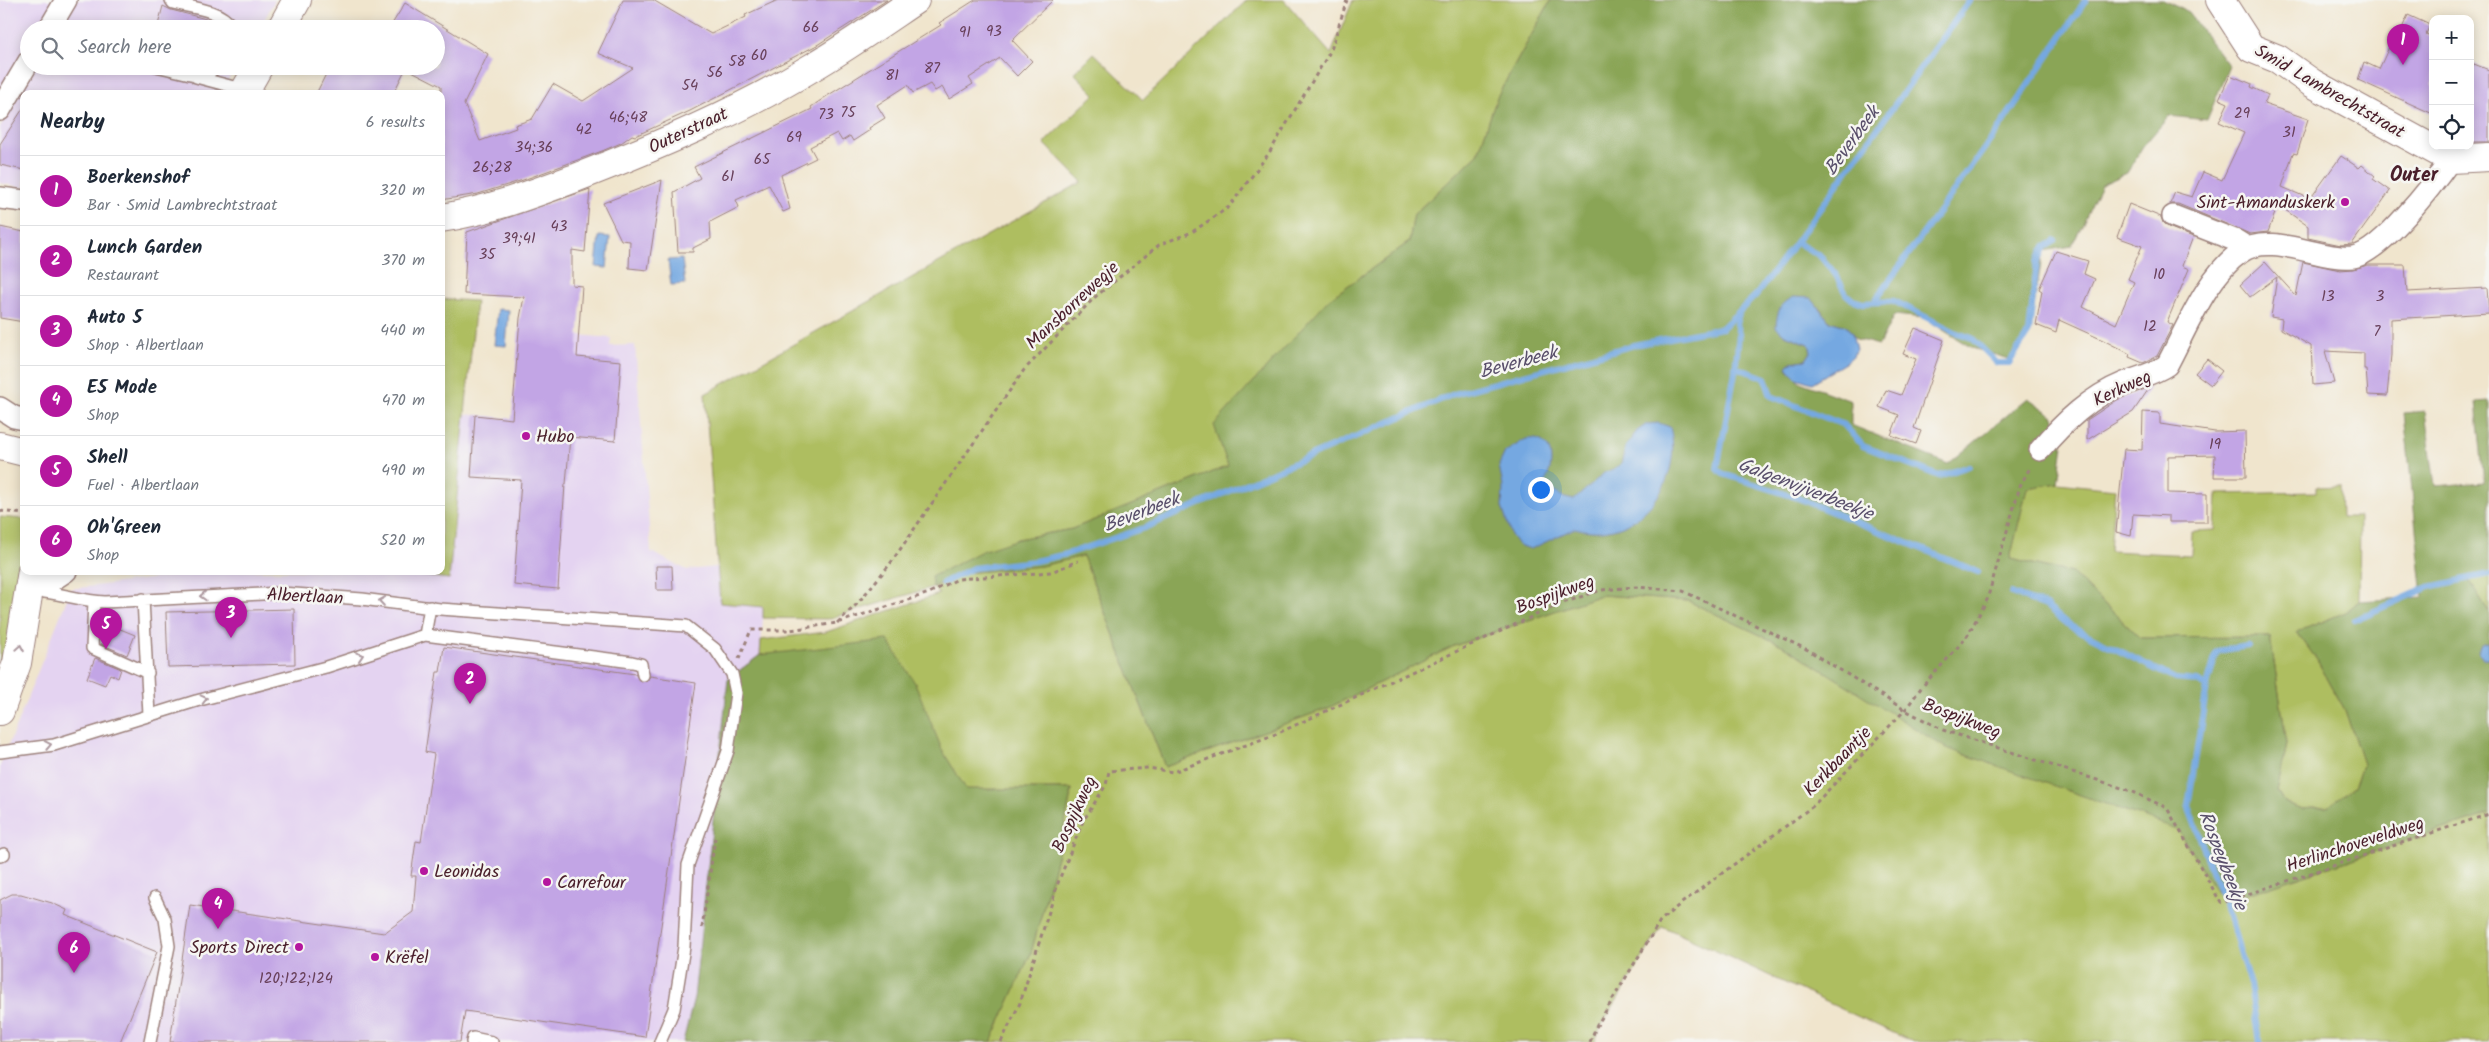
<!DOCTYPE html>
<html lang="en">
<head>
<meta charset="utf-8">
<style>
  :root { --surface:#fff; --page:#f6f6f7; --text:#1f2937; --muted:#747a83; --line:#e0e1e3; --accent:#b5179e }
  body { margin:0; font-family:Kalam,sans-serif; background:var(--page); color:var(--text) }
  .controls { position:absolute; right:15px; top:15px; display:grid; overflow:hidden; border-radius:10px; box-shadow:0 2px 12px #0003 }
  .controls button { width:45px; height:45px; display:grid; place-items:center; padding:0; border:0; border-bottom:1px solid var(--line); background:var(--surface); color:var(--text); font:25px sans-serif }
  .you { position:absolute; left:1540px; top:489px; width:18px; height:18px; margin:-12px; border:4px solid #fff; border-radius:50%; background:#1a73e8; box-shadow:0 0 0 8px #1a73e833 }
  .badge { display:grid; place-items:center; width:32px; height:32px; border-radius:50%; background:var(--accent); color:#fff; font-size:16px; font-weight:700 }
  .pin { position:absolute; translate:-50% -41px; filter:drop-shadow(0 1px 2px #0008) }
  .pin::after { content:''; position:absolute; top:26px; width:18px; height:15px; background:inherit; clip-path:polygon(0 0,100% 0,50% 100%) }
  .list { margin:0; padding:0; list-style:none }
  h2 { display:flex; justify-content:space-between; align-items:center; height:65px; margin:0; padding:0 20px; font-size:21px }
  h2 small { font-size:16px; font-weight:400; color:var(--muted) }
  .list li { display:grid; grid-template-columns:32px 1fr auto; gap:15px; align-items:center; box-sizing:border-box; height:70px; padding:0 20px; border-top:1px solid var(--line) }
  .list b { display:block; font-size:19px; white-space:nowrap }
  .list p { margin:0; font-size:16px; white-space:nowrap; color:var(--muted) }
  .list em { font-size:16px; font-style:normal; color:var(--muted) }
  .icon { flex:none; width:28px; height:28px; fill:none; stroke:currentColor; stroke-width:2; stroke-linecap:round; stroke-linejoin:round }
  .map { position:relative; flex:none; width:2489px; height:1042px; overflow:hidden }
  .search { position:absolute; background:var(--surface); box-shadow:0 2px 12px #0003; left:20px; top:20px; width:425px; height:55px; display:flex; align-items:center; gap:12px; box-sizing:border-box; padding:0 18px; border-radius:28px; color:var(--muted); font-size:19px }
  .panel { position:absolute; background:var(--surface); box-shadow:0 2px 12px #0003; left:20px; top:90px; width:425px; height:485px; border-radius:10px }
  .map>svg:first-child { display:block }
</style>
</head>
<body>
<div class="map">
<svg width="2489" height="1042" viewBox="0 0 2489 1042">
  <rect width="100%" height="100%" fill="#f6f6f2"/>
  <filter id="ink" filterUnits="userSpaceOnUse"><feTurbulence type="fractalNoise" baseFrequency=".02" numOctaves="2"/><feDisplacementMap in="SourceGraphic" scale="10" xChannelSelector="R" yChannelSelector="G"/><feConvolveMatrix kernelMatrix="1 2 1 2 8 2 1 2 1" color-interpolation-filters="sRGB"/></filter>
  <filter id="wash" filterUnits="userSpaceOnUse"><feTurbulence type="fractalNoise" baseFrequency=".0096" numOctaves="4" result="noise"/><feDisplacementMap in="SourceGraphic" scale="20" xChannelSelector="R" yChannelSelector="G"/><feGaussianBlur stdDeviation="1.12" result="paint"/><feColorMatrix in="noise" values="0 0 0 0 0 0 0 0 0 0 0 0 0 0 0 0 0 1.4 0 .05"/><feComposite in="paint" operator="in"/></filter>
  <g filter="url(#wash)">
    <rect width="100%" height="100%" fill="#f0e5cd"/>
    <path fill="#e4d3f1" d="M 0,0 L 275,0 L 259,29 L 29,29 L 29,66 L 236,66 L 220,94 L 24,94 L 24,188 L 0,183 L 0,127 L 24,84 L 0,95 Z
      M 527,282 L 582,286 L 578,335 L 611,338 L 610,346 L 635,345 L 651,552 L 687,570 L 717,567 L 720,603 L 764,607 L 760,655 L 728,679 L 694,999 L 683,1042 L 0,1042 L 0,766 L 71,589 L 212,571 L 383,571 L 449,579 L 465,414 L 512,419 L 520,318 Z"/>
    <path fill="#aebe61" stroke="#7c6e46" d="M 1247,0 L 1284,0 L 1331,54 L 1353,0 L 1551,0 L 1497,97 L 1478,154 L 1414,214 L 1409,242 L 1328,300 L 1228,466 L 1072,529 L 1018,539 L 934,587 L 964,573 L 1041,566 L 1083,556 L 1165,767 L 1326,709 L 1454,646 L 1601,595 L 1688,601 L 1786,647 L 2063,788 L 2177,829 L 2223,902 L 2489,814 L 2489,1042 L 1913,1042 L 1662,926 L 1600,1028 L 1595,1042 L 991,1042 L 1031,953 L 1061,842 L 1072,789 L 863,790 L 728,679 L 760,655 L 761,640 L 826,632 L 939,594 L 933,587 L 828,619 L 763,618 L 763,607 L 720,603 L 705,394 L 1082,182 L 1044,143 L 1095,94 L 1074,73 L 1094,53 L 1143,100 Z
      M 441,299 L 476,301 L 449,579 L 383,571 L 441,571 Z
      M 2058,483 L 2115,489 L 2110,551 L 2191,555 L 2192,531 L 2215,530 L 2217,494 L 2316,492 L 2316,487 L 2340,486 L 2341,517 L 2360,517 L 2359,601 L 2346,612 L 2297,632 L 2317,660 L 2345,710 L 2363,764 L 2354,787 L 2327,807 L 2303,809 L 2283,802 L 2277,791 L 2287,744 L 2270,637 L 2140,638 L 2072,573 L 2010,559 L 2027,488 Z
      M 0,517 L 24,519 C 24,577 13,631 0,688 Z
      M 2489,572 L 2489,612 L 2468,579 Z"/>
    <path fill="#8aa557" stroke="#6a6241" d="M 1551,0 L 2163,0 L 2188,12 L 2229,66 L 2207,120 L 2169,116 L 2145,144 L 2127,173 L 2101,185 L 2072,246 L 2043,251 L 2031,324 L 2013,360 L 1972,348 L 1924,318 L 1894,315 L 1879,345 L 1856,339 L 1846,326 L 1829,321 L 1819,307 L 1785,335 L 1809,344 L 1811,352 L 1806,360 L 1791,362 L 1787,368 L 1800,382 L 1851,401 L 1851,425 L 1948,464 L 2028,398 L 2054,416 L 2063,445 L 2058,483 L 2027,488 L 2010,559 L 2072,573 L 2140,638 L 2270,637 L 2287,744 L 2277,791 L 2283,802 L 2303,809 L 2327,807 L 2354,787 L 2363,764 L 2345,710 L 2317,660 L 2297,632 L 2346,612 L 2359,601 L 2423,597 L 2404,413 L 2425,411 L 2435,486 L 2484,482 L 2476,402 L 2489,401 L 2489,572 L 2468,579 L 2489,612 L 2489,814 L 2223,902 L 2177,829 L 1946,748 L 1786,647 L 1688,601 L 1601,595 L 1454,646 L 1326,709 L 1165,767 L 1083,556 L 1041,566 L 964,573 L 933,587 L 931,577 L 982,551 L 1018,539 L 1072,529 L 1228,466 L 1214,425 L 1328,300 L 1409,242 L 1414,214 L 1478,154 L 1497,97 Z
      M 888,640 L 915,683 L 942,750 L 966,789 L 1072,789 L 1061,842 L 1031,953 L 991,1042 L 683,1042 L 694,998 L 728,679 L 760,655 Z"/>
    <path fill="#74a8e1" stroke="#5f6486" d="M 599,236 L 610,237 L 607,268 L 596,267 Z
      M 682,259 L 685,284 L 671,285 L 668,260 Z
      M 1794,297 L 1811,298 L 1829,321 L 1846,326 L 1852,333 L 1856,349 L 1853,356 L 1845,363 L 1812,383 L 1796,378 L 1787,367 L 1791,362 L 1806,360 L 1811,352 L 1809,344 L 1785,335 L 1776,327 C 1777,311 1780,304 1794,297 Z
      M 498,309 L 509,310 L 506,346 L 494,345 Z
      M 1659,423 L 1670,427 C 1685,484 1635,546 1575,528 L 1531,549 L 1518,545 L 1511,535 L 1502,507 L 1503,487 L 1499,465 L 1505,452 L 1526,439 C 1554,435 1556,465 1544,483 L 1545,487 L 1565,498 L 1574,500 L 1605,472 L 1614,470 L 1621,464 L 1626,446 L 1637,431 L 1647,424 Z
      M 2489,643 L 2489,659 L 2483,658 L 2478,653 L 2481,645 Z"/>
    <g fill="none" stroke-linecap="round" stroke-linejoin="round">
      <path stroke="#74a8e1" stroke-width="6" d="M 1796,242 L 1820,256 L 1836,275 L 1846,294 L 1853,300 L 1863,303 L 1894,301 L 1957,333 L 1972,338 L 1997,363 L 2009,363 L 2029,332 L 2037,262 L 2045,247 L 2055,241
        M 1874,302 L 1997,131 L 2086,0
        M 1739,313 L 1736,324 L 1739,334 L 1735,372 L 1717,469 L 1723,474 L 1798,498 L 1978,572
        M 1735,367 L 1765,378 L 1771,396 L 1844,425 L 1863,446 L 1939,476 L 1969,466
        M 943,583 L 973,568 L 1035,561 L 1067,554 L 1144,528 L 1454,394 L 1634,345 L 1722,328 L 1756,295 L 1796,242 L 1970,0
        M 2011,593 L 2046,606 L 2070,626 L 2175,679 L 2197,681 L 2207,686 L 2217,651 L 2248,646
        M 2354,620 L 2429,587 L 2489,574
        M 2207,686 L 2188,806 L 2231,921 L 2250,985 L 2259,1042"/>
    </g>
    <g id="blocks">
      <path fill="#c2a5e5" d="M 623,0 L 653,0 L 711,34 L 746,17 L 745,15 L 778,0 L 887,0 L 817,45 L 690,111 L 635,136 L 632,135 L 621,143 L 602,151 L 523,180 L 478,194 L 441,200 L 441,86 L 406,68 L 393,94 L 316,94 L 330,66 L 436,66 L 436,29 L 389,29 L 405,3 L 488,54 L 464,104 L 480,141 L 516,128 L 515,125 L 532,119 L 553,84 L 583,101 L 633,68 L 598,53 Z
        M 975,0 L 1053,0 L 1012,40 L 1032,61 L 1017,76 L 1000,58 L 969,78 L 973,84 L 949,99 L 942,87 L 935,91 L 930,84 L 913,93 L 908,85 L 877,105 L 885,118 L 869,128 L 870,130 L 853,141 L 850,136 L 842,141 L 837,133 L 810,147 L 816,158 L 781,175 L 790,209 L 783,212 L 769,185 L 736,200 L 739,207 L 710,222 L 711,239 L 693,248 L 693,252 L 678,252 L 674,192 L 700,178 L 694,167 L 812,109 L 811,107 L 827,96 L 941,25 L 939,23 Z
        M 163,6 L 171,10 L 210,20 L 221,26 L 221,29 L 157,29 Z
        M 2408,15 L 2430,25 L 2426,34 L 2433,37 L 2433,114 L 2358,80 L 2364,62 L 2379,69 L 2395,34 L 2399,35 Z
        M 2474,64 L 2489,70 L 2489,142 L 2470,142 L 2470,74 Z
        M 2230,75 L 2252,84 L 2251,87 L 2268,95 L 2264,104 L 2308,119 L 2297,154 L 2293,153 L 2282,187 L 2310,199 L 2341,156 L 2359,168 L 2362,165 L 2375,176 L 2373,179 L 2390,191 L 2352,244 L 2341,245 L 2308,238 L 2308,226 L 2278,205 L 2268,232 L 2250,234 L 2178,204 L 2170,204 L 2175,192 L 2192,197 L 2203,172 L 2222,180 L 2244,133 L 2219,122 L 2228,103 L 2219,99 Z
        M 24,107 L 24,170 L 0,165 L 0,144 Z
        M 662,180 L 648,270 L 629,268 L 630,241 L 621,240 L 603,203 Z
        M 590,189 L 585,252 L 572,250 L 572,285 L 582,286 L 577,357 L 621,361 L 615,441 L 570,437 L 566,484 L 565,484 L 558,589 L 514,585 L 521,480 L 471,477 L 475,415 L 512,419 L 520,318 L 524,297 L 464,294 L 467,232 Z
        M 2129,204 L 2161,217 L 2163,223 L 2168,227 L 2193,237 L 2182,266 L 2189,269 L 2167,322 L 2173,325 L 2157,356 L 2143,363 L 2129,357 L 2130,354 L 2103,340 L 2059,320 L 2056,333 L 2036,325 L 2042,291 L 2039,289 L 2056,251 L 2088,261 L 2084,274 L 2095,279 L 2083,307 L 2116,324 L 2134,282 L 2128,279 L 2142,246 L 2117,237 Z
        M 0,227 L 24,232 L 24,322 L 0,318 Z
        M 2265,262 L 2296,296 L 2303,262 L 2340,270 L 2353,269 L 2368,265 L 2405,265 L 2407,292 L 2487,288 L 2489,313 L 2391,319 L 2391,355 L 2387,396 L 2368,395 L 2366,369 L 2364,369 L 2364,353 L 2325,351 L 2334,383 L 2313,385 L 2311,346 L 2281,329 L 2282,319 L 2271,317 L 2277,277 L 2250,297 L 2240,285 Z
        M 1915,328 L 1944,340 L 1914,428 L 1921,431 L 1916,444 L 1891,435 L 1899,415 L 1879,407 L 1886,390 L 1901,395 L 1916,359 L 1903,354 Z
        M 2207,359 L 2222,371 L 2211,385 L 2195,373 Z
        M 2150,387 L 2133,412 L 2087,440 L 2087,420 L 2117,400 Z
        M 2143,412 L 2160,413 L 2160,424 L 2215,432 L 2245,431 L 2246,477 L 2214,477 L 2215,455 L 2168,456 L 2168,493 L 2207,494 L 2207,522 L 2169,522 L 2169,516 L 2133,514 L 2131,536 L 2116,532 L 2124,449 L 2142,450 Z
        M 656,566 L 672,566 L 673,590 L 657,590 Z
        M 294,609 L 295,664 L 168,667 L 166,612 Z
        M 108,624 L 135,635 L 127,655 L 101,644 Z
        M 444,647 L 635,674 L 641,682 L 647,681 L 650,676 L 696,683 L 645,1037 L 465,1011 L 460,1042 L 170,1042 L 190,905 L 384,933 L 413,912 L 416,876 L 411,876 L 416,841 L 421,842 L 434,754 L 425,752 L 437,672 L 440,672 Z
        M 95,658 L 121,669 L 118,678 L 110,674 L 105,685 L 87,678 Z
        M 12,894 L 21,894 L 52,903 L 67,910 L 65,915 L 157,952 L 120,1042 L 0,1042 L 0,900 Z"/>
    </g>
  </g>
  <g filter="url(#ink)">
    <use href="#blocks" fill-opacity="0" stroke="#9d827c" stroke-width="1"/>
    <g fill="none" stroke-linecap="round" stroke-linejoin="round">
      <g stroke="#9d827c" stroke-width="14">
        <path id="lane" d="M 171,0 L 173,3 C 189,7 221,10 230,25 L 228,29
          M 156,66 L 190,74 L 207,75 L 217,66
          M 196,77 L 245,90
          M 37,591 C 60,593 82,601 105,602 L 281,593 L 362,599 L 440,609 L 686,626 L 715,649 L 732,674 L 736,693 L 728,751 L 688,865 L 684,947 L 674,1009 L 660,1042
          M 143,599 L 149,715
          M 94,601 L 92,648 L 148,673
          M 425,635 L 632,662 L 641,664 L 643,675
          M 0,752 L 54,745 L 196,701 L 326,667 L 425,635 L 430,607
          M 0,856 L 4,854
          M 150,1042 L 169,946 L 165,919 L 155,898
          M 472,1042 L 473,1038 L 492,1042"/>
      </g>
      <g stroke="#9d827c" stroke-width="24">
        <path id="street" d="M 49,29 L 66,0
          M 0,110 L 29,61
          M 0,198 L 24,201
          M 2173,216 L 2237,241 L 2248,248
          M 0,408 L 14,417 L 24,419
          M 2040,450 C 2064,422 2090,397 2124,383 C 2139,377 2154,374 2167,365 C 2186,330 2207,275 2241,252 C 2271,231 2321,261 2353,257 C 2381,253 2435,182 2451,159
          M 30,590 L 51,581 L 66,571"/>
      </g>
      <g stroke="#9d827c" stroke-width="30">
        <path id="secondary" d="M 2220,0 L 2251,48 L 2278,59 L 2312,83 L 2451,159 L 2489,157
          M 441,218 C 488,211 535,193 578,177 C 658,146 738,112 811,68 C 847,47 881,23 915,0
          M 0,711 L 17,663 L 32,571"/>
      </g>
      <g stroke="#9d827c" stroke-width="30">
        <path id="primary" d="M 281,29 L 297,0
          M 243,94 L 259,66
          M 0,446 L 24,452"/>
      </g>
      <path stroke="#9d827c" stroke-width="3" stroke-dasharray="4 4" stroke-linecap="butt" d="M 0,511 L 24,514
        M 837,623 L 857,604 L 890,564 L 1024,370 L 1095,297 L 1159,245 L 1192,232 L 1229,207 L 1269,153 L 1331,50 L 1347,0
        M 739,659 L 751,630 L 790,630 L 837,623 L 929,593 L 958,579 L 1051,572 L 1078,561
        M 702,928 L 715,838
        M 1001,1042 L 1020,1003 L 1059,880 L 1083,821 L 1106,785 L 1109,771 L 1148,768 L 1173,772 L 1276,734 L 1560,604 L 1601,590 L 1636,587 L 1683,591 L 1808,650 L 1905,710 L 1943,730 L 2131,791 L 2167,808 L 2221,903 L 2489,814
        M 1590,1042 L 1596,1027 L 1660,921 L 1679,905 L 1813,806 L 1905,710 L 1921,688 L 1966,638 L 1987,600 L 2020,486 L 2031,466"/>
      <use href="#lane" stroke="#fff" stroke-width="11"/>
      <use href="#street" stroke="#fff" stroke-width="21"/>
      <use href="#secondary" stroke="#fff" stroke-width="28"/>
      <use href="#primary" stroke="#fff" stroke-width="28"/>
    </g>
    <defs><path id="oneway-chevron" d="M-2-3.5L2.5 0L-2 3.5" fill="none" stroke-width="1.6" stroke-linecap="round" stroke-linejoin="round" transform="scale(1.25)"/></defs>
    <g stroke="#ae9aa0">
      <use href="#oneway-chevron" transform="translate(203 596) rotate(177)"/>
      <use href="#oneway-chevron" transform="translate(382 601) rotate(-172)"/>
      <use href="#oneway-chevron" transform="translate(20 648) rotate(-80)"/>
      <use href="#oneway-chevron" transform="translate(360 656) rotate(-18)"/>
      <use href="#oneway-chevron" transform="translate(204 699) rotate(-14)"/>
      <use href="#oneway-chevron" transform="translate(48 745) rotate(-11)"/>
    </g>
  </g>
  <g fill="#b5179e" stroke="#f6f6f2" stroke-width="2">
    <circle cx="2345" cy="202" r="5"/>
    <circle cx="526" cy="436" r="5"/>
    <circle cx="424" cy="871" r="5"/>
    <circle cx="547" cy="882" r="5"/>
    <circle cx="299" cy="947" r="5"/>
    <circle cx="375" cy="957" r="5"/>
  </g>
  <g text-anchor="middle" stroke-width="5" stroke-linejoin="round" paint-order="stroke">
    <g font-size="15" fill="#68405a">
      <text x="811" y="32">66</text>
      <text x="994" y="36">93</text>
      <text x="965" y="37">91</text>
      <text x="759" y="60">60</text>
      <text x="737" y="66">58</text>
      <text x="932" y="73">87</text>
      <text x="715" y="77">56</text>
      <text x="892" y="80">81</text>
      <text x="690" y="90">54</text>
      <text x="848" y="117">75</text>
      <text x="2242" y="118">29</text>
      <text x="826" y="119">73</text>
      <text x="628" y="122">46;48</text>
      <text x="584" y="134">42</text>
      <text x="2289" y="137">31</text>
      <text x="794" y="142">69</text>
      <text x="534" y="152">34;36</text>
      <text x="762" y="164">65</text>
      <text x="492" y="172">26;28</text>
      <text x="728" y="181">61</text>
      <text x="559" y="231">43</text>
      <text x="519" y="243">39;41</text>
      <text x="487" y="259">35</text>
      <text x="2159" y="279">10</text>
      <text x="2328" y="301">13</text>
      <text x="2380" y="301">3</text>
      <text x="2150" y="331">12</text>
      <text x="2377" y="336">7</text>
      <text x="2215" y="449">19</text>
      <text x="296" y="983">120;122;124</text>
    </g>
    <g font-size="18" fill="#4a1f2b" stroke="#f6f6f2">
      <text transform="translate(2330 91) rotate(30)" y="6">Smid Lambrechtstraat</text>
      <text transform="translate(688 130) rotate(-25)" y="6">Outerstraat</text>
      <text transform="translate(1072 305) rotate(-43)" y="6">Mansborrewegje</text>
      <text transform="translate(2122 388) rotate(-25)" y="6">Kerkweg</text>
      <text transform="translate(1555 594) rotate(-20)" y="6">Bospijkweg</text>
      <text transform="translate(305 596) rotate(3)" y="6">Albertlaan</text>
      <text transform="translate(1962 718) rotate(21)" y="6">Bospijkweg</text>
      <text transform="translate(1837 761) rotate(-46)" y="6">Kerkbaantje</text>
      <text transform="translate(1074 814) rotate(-65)" y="6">Bospijkweg</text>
      <text transform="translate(2355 844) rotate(-18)" y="6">Herlinchoveveldweg</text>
    </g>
    <g font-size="18" fill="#4a1f2b" stroke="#f6f6f2" text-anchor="start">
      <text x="2335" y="208" text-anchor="end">Sint-Amanduskerk</text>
      <text x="536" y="442">Hubo</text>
      <text x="434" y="877">Leonidas</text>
      <text x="557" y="888">Carrefour</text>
      <text x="289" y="953" text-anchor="end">Sports Direct</text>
      <text x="385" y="963">Krëfel</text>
    </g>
    <g font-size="19" font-style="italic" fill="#594f6b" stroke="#f6f6f2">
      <text transform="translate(1851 140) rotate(-54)" y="7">Beverbeek</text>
      <text transform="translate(1518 361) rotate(-15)" y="7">Beverbeek</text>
      <text transform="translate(1806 488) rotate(21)" y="7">Galgenvijverbeekje</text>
      <text transform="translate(1141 511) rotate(-21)" y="7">Beverbeek</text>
      <text transform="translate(2224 860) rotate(69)" y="7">Rospeybeekje</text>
    </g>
    <g font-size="20" font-weight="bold" fill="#4a1f2b" stroke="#f6f6f2">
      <text x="2414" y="181">Outer</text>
    </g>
  </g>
</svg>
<div class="controls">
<button>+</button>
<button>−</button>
<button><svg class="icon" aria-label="locate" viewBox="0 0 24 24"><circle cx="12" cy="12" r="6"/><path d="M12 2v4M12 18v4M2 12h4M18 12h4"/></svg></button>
</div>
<div class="you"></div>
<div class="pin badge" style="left:2403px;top:65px">1</div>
<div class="pin badge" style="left:470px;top:704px">2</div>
<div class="pin badge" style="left:231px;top:638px">3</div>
<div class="pin badge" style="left:218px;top:929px">4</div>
<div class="pin badge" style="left:106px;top:649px">5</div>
<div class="pin badge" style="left:74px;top:973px">6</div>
<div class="search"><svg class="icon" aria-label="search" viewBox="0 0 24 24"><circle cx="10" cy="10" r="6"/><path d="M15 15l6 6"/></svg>Search here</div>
<section class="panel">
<h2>Nearby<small>6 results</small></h2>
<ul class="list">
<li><span class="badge">1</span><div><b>Boerkenshof</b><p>Bar · Smid Lambrechtstraat</p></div><em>320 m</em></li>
<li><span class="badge">2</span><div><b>Lunch Garden</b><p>Restaurant</p></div><em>370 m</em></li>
<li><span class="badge">3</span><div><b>Auto 5</b><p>Shop · Albertlaan</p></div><em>440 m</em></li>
<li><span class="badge">4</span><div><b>E5 Mode</b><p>Shop</p></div><em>470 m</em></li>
<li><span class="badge">5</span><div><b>Shell</b><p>Fuel · Albertlaan</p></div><em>490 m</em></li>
<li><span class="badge">6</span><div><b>Oh'Green</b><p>Shop</p></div><em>520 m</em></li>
</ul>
</section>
</div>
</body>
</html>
